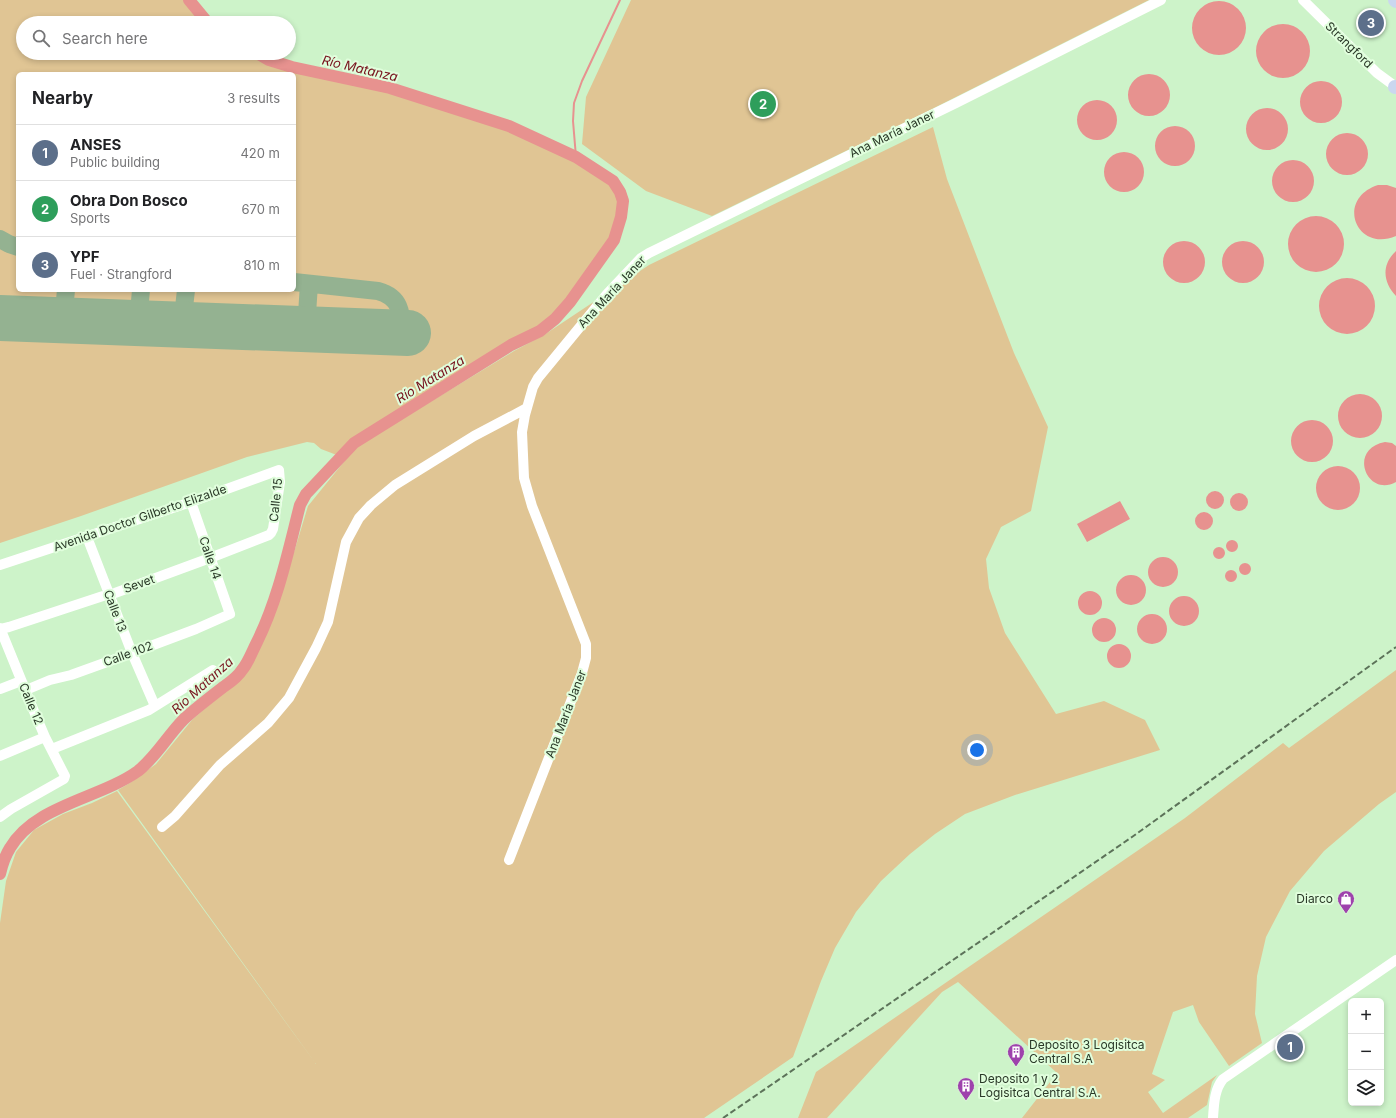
<!DOCTYPE html>
<html lang="en">
<head>
<meta charset="utf-8">
<style>
  :root { --surface:#fff; --page:#f2f2f2; --text:#202124; --muted:#757577; --line:#e0e0e0; --accent:#9e42ac }
  body { margin:0; font-family:Inter,sans-serif; background:var(--page); color:var(--text) }
  .controls { position:absolute; right:12px; bottom:12px; display:grid; overflow:hidden; border-radius:6px; box-shadow:0 2px 6px #0003 }
  .controls button { width:36px; height:36px; display:grid; place-items:center; padding:0; border:0; border-bottom:1px solid var(--line); background:var(--surface); color:var(--text); font:20px sans-serif }
  .you { position:absolute; left:977px; top:750px; width:14px; height:14px; margin:-10px; border:3px solid #fff; border-radius:50%; background:#1a73e8; box-shadow:0 0 0 6px #1a73e833 }
  .badge { display:grid; place-items:center; width:26px; height:26px; border-radius:50%; background:var(--accent); color:#fff; font-size:13px; font-weight:700 }
  .pin { position:absolute; translate:-50% -50%; border:2px solid #fff; box-shadow:0 1px 4px #0006 }
  .list { margin:0; padding:0; list-style:none }
  h2 { display:flex; justify-content:space-between; align-items:center; height:52px; margin:0; padding:0 16px; font-size:17px }
  h2 small { font-size:13px; font-weight:400; color:var(--muted) }
  .list li { display:grid; grid-template-columns:26px 1fr auto; gap:12px; align-items:center; box-sizing:border-box; height:56px; padding:0 16px; border-top:1px solid var(--line) }
  .list b { display:block; font-size:15px; white-space:nowrap }
  .list p { margin:0; font-size:13px; white-space:nowrap; color:var(--muted) }
  .list em { font-size:13px; font-style:normal; color:var(--muted) }
  .icon { flex:none; width:22px; height:22px; fill:none; stroke:currentColor; stroke-width:2; stroke-linecap:round; stroke-linejoin:round }
  .map { position:relative; flex:none; width:1396px; height:1118px; overflow:hidden }
  .search { position:absolute; background:var(--surface); box-shadow:0 2px 6px #0003; left:16px; top:16px; width:280px; height:44px; display:flex; align-items:center; gap:10px; box-sizing:border-box; padding:0 14px; border-radius:22px; color:var(--muted); font-size:15px }
  .panel { position:absolute; background:var(--surface); box-shadow:0 2px 6px #0003; left:16px; top:72px; width:280px; height:220px; border-radius:6px }
  .map>svg:first-child { display:block }
</style>
</head>
<body>
<div class="map">
<svg width="1396" height="1118" viewBox="0 0 1396 1118">
  <rect width="100%" height="100%" fill="#cdf3c9"/>
  <path fill="#e0c594" fill-rule="evenodd" d="M 0,0 L 189,0 L 208,23 L 23,23 L 23,53 L 257,53 C 297,75 353,76 396,90 C 461,111 527,128 585,163 C 595,169 607,174 614,183 C 638,213 604,255 586,280 C 576,294 567,308 554,320 C 537,334 516,342 497,354 C 450,383 402,413 354,443 L 342,457 L 321,449 L 314,443 L 307,442 L 247,457 L 81,516 L 0,543 ZM 18,74 L 294,74 L 294,290 L 18,290 Z
    M 631,0 L 1149,0 L 928,111 L 712,216 L 646,191 L 582,144 L 586,97 Z
    M 933,127 L 947,179 L 987,283 L 1014,353 L 1048,427 L 1031,511 L 1001,527 L 986,559 L 989,588 L 1005,633 L 1056,714 L 1104,701 L 1145,720 L 1160,750 L 1015,795 L 965,814 L 935,834 L 910,854 L 881,881 L 856,912 L 835,948 L 821,981 L 793,1057 L 704,1118 L 0,1118 L 0,923 L 6,881 L 16,852 L 34,830 L 63,814 L 92,803 L 117,791 L 316,1064 L 118,790 L 130,783 L 156,764 L 192,720 L 244,674 L 268,626 L 295,549 L 308,506 L 356,447 L 514,351 L 544,335 L 649,265 Z
    M 1396,670 L 1396,792 L 1379,804 L 1324,851 L 1290,891 L 1266,937 L 1257,976 L 1255,1014 L 1262,1043 L 1229,1066 L 1199,1022 L 1193,1005 L 1173,1012 L 1152,1074 L 1165,1080 L 1148,1092 L 1163,1113 L 1217,1075 L 1212,1082 L 1207,1105 L 1188,1118 L 1022,1118 L 1057,1073 L 958,982 L 942,992 L 827,1118 L 798,1118 L 816,1072 L 1185,818 L 1283,743 L 1289,748 Z"/>
  <path fill="#e7928f" d="M1192 28a27 27 0 1 1 54 0a27 27 0 1 1-54 0Z
    M1256 51a27 27 0 1 1 54 0a27 27 0 1 1-54 0Z
    M1128 95a21 21 0 1 1 42 0a21 21 0 1 1-42 0Z
    M1300 102a21 21 0 1 1 42 0a21 21 0 1 1-42 0Z
    M1077 120a20 20 0 1 1 40 0a20 20 0 1 1-40 0Z
    M1246 129a21 21 0 1 1 42 0a21 21 0 1 1-42 0Z
    M1155 146a20 20 0 1 1 40 0a20 20 0 1 1-40 0Z
    M1326 154a21 21 0 1 1 42 0a21 21 0 1 1-42 0Z
    M1104 172a20 20 0 1 1 40 0a20 20 0 1 1-40 0Z
    M1272 181a21 21 0 1 1 42 0a21 21 0 1 1-42 0Z
    M 1378,185 L 1387,185 L 1396,188 L 1396,236 C 1356,253 1335,199 1378,185 Z
    M1288 244a28 28 0 1 1 56 0a28 28 0 1 1-56 0Z
    M1222 262a21 21 0 1 1 42 0a21 21 0 1 1-42 0Z
    M1163 262a21 21 0 1 1 42 0a21 21 0 1 1-42 0Z
    M 1396,251 L 1396,296 C 1383,282 1381,265 1396,251 Z
    M1319 306a28 28 0 1 1 56 0a28 28 0 1 1-56 0Z
    M1338 416a22 22 0 1 1 44 0a22 22 0 1 1-44 0Z
    M1291 441a21 21 0 1 1 42 0a21 21 0 1 1-42 0Z
    M 1385,442 L 1392,443 L 1396,446 L 1396,482 C 1367,498 1347,449 1385,442 Z
    M1316 488a22 22 0 1 1 44 0a22 22 0 1 1-44 0Z
    M1206 500a9 9 0 1 1 18 0a9 9 0 1 1-18 0Z
    M1230 502a9 9 0 1 1 18 0a9 9 0 1 1-18 0Z
    M 1120,501 L 1130,519 L 1087,542 L 1077,524 Z
    M1195 521a9 9 0 1 1 18 0a9 9 0 1 1-18 0Z
    M1226 546a6 6 0 1 1 12 0a6 6 0 1 1-12 0Z
    M1213 553a6 6 0 1 1 12 0a6 6 0 1 1-12 0Z
    M1148 572a15 15 0 1 1 30 0a15 15 0 1 1-30 0Z
    M1239 569a6 6 0 1 1 12 0a6 6 0 1 1-12 0Z
    M1225 576a6 6 0 1 1 12 0a6 6 0 1 1-12 0Z
    M1116 590a15 15 0 1 1 30 0a15 15 0 1 1-30 0Z
    M1078 603a12 12 0 1 1 24 0a12 12 0 1 1-24 0Z
    M1169 611a15 15 0 1 1 30 0a15 15 0 1 1-30 0Z
    M1137 629a15 15 0 1 1 30 0a15 15 0 1 1-30 0Z
    M1092 630a12 12 0 1 1 24 0a12 12 0 1 1-24 0Z
    M1107 656a12 12 0 1 1 24 0a12 12 0 1 1-24 0Z"/>
  <g fill="none" stroke-linecap="round" stroke-linejoin="round">
    <path stroke="#e7928f" stroke-width="2" d="M 576,157 L 573,121 L 574,103 L 582,81 L 620,0"/>
    <path stroke="#e7928f" stroke-width="12" d="M 189,0 L 208,23
      M 0,874 C 2,865 5,856 10,848 C 35,805 99,799 138,771 C 156,757 168,735 184,719 C 196,708 209,698 222,688 C 229,683 237,678 242,670 C 248,663 252,652 256,644 C 278,600 288,552 300,505 L 306,494 L 354,443 L 511,345 L 540,331 L 555,319 L 570,302 L 614,240 L 621,217 L 623,201 L 620,192 L 613,181 L 576,157 L 509,126 L 390,88 L 292,67 L 269,60 L 257,53"/>
    <path stroke="#94b291" stroke-width="18" d="M 0,239 L 9,244 L 18,247
      M 294,282 L 378,291 C 400,297 402,312 402,333
      M 63,320 L 66,290
      M 138,323 L 141,290
      M 182,325 L 186,290
      M 306,329 L 309,284"/>
    <path stroke="#94b291" stroke-width="46" d="M 0,318 L 408,333"/>
    <path stroke="#fff" stroke-width="10" d="M 1303,0 L 1377,73 L 1396,87
      M 87,537 L 132,653 L 155,706
      M 0,565 L 191,502 L 279,470 L 280,482 L 273,529 L 271,533 L 269,535 L 210,558 L 115,593 L 103,596 L 9,627 L 0,629
      M 0,628 L 33,709 L 45,737 L 65,776 L 64,779 L 11,809 L 0,817
      M 0,689 L 21,681
      M 26,690 L 50,680 L 71,675 L 132,653 L 196,629 L 230,614 L 191,502
      M 52,749 L 149,710 L 213,670
      M 0,756 L 45,737
      M 162,827 L 175,816 L 220,765 L 268,723 L 289,698 L 316,648 L 328,622 L 346,542 L 359,518 L 371,505 L 395,485 L 474,436 L 527,408
      M 509,860 L 582,673 L 586,658 L 586,644 L 532,506 L 524,478 L 522,432 L 525,415 L 533,387 L 538,378 L 607,294 L 641,258 L 649,253 L 956,103 L 1161,0
      M 1213,1118 C 1214,1105 1214,1090 1223,1079 L 1396,960"/>
    <path stroke="#cad7ef" stroke-width="14" d="M 1395,0 L 1396,1
      M 1395,87 L 1396,87"/>
    <path stroke="#5c7259" stroke-width="2" stroke-dasharray="6 3" stroke-linecap="butt" d="M 723,1118 L 1132,837 L 1396,647"/>
  </g>
  <defs>
    <g id="shop-pin" transform="scale(0.9)"><path d="M0 17L-7.5 6A9.5 9.5 0 1 1 7.5 6Z" fill="#9e42ac" stroke="#e0fedc"/><path d="M-5-2.5h2.3a2.7 3.5 0 0 1 5.4 0H5L5.5 6h-11ZM-1.5-2.5h3a1.5 2.3 0 0 0-3 0Z" fill="#fff"/></g>
    <g id="building-pin" transform="scale(0.9)"><path d="M0 17L-7.5 6A9.5 9.5 0 1 1 7.5 6Z" fill="#9e42ac" stroke="#e0fedc"/><path d="M-4-6H4V6H1V3H-1V6H-4ZM-2.5-4.3h1.7v1.8h-1.7ZM.8-4.3h1.7v1.8H.8ZM-2.5-1h1.7V.8h-1.7ZM.8-1h1.7V.8H.8Z" fill="#fff"/></g>
  </defs>
  <g fill-rule="evenodd">
    <use href="#shop-pin" x="1346" y="899"/>
    <use href="#building-pin" x="1016" y="1052"/>
    <use href="#building-pin" x="966" y="1086"/>
  </g>
  <g text-anchor="middle" stroke-width="4" stroke-linejoin="round" paint-order="stroke">
    <g font-size="12" fill="#293827" stroke="#e0fedc">
      <text transform="translate(1349 45) rotate(44)" y="4">Strangford</text>
      <text transform="translate(892 134) rotate(-26)" y="4">Ana María Janer</text>
      <text transform="translate(612 292) rotate(-47)" y="4">Ana María Janer</text>
      <text transform="translate(276 500) rotate(-84)" y="4">Calle 15</text>
      <text transform="translate(140 518) rotate(-19)" y="4">Avenida Doctor Gilberto Elizalde</text>
      <text transform="translate(210 558) rotate(71)" y="4">Calle 14</text>
      <text transform="translate(139 584) rotate(-20)" y="4">Sevet</text>
      <text transform="translate(115 611) rotate(69)" y="4">Calle 13</text>
      <text transform="translate(128 654) rotate(-20)" y="4">Calle 102</text>
      <text transform="translate(31 704) rotate(67)" y="4">Calle 12</text>
      <text transform="translate(566 714) rotate(-69)" y="4">Ana María Janer</text>
    </g>
    <g font-size="12" fill="#293827" stroke="#e0fedc" text-anchor="start">
      <text x="1333" y="903" text-anchor="end">Diarco</text>
      <text x="1029" y="1049">Deposito 3 Logisitca<tspan x="1029" dy="14">Central S.A</tspan></text>
      <text x="979" y="1083">Deposito 1 y 2<tspan x="979" dy="14">Logisitca Central S.A.</tspan></text>
    </g>
    <g font-size="13" font-style="italic" fill="#77131d" stroke="#e0fedc">
      <text transform="translate(360 68) rotate(13)" y="5">Río Matanza</text>
      <text transform="translate(430 379) rotate(-32)" y="5">Río Matanza</text>
      <text transform="translate(202 685) rotate(-42)" y="5">Río Matanza</text>
    </g>
  </g>
</svg>
<div class="controls">
<button>+</button>
<button>−</button>
<button><svg class="icon" aria-label="layers" viewBox="0 0 24 24"><path d="M12 4l9 5-9 5-9-5zM3 14l9 5 9-5"/></svg></button>
</div>
<div class="you"></div>
<div class="pin badge" style="left:1290px;top:1047px;background:#5c6f8a">1</div>
<div class="pin badge" style="left:763px;top:104px;background:#2e9e5b">2</div>
<div class="pin badge" style="left:1371px;top:23px;background:#5c6f8a">3</div>
<div class="search"><svg class="icon" aria-label="search" viewBox="0 0 24 24"><circle cx="10" cy="10" r="6"/><path d="M15 15l6 6"/></svg>Search here</div>
<section class="panel">
<h2>Nearby<small>3 results</small></h2>
<ul class="list">
<li><span class="badge" style="background:#5c6f8a">1</span><div><b>ANSES</b><p>Public building</p></div><em>420 m</em></li>
<li><span class="badge" style="background:#2e9e5b">2</span><div><b>Obra Don Bosco</b><p>Sports</p></div><em>670 m</em></li>
<li><span class="badge" style="background:#5c6f8a">3</span><div><b>YPF</b><p>Fuel · Strangford</p></div><em>810 m</em></li>
</ul>
</section>
</div>
</body>
</html>
